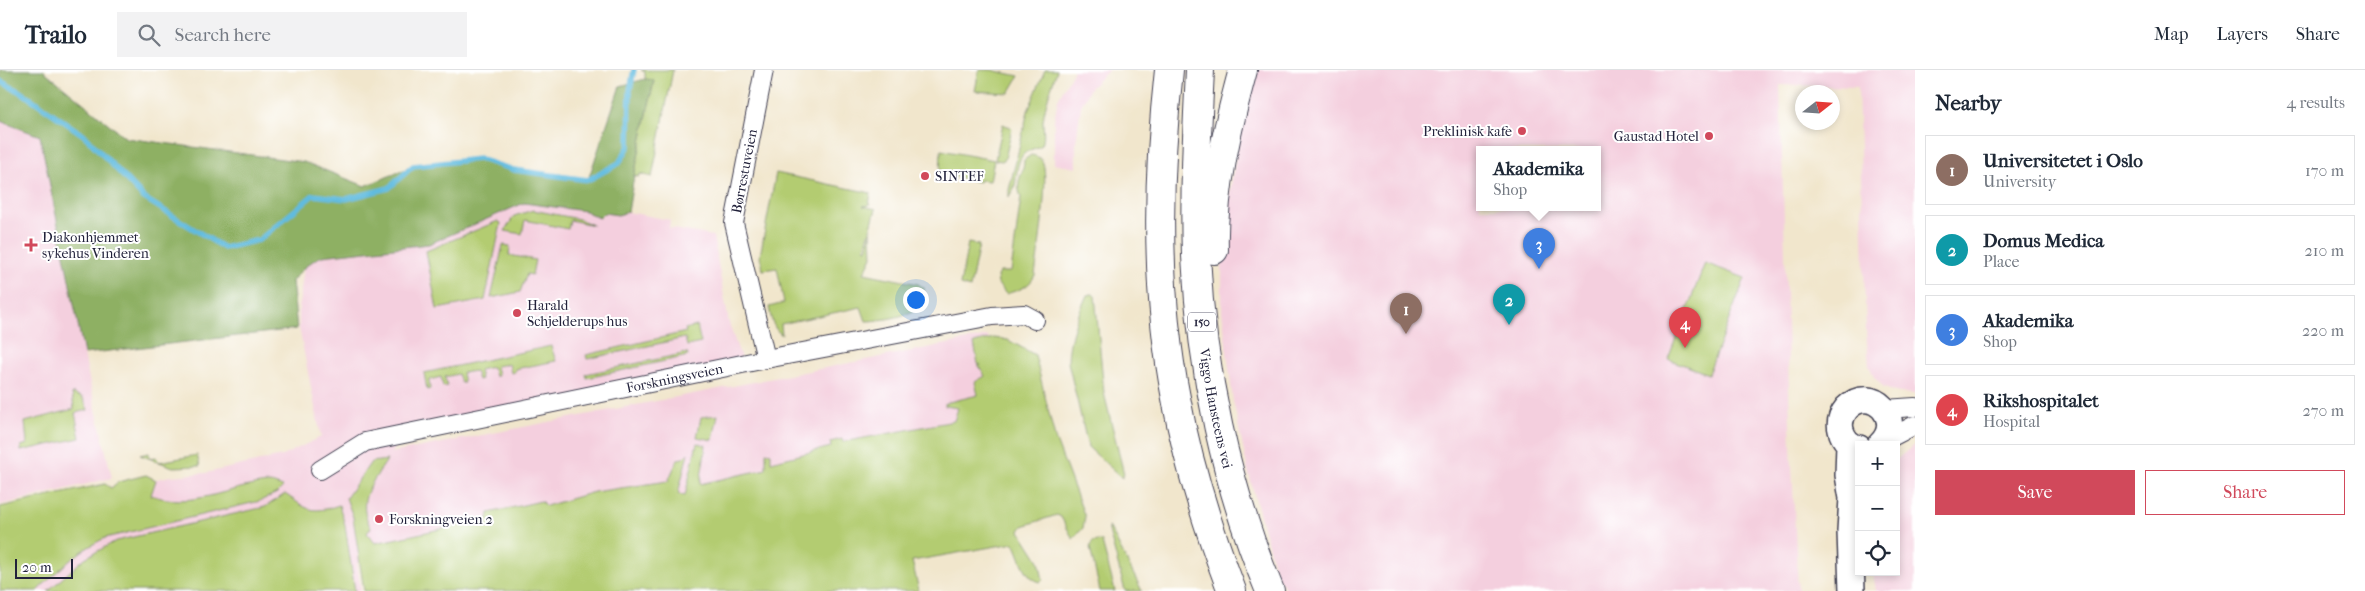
<!DOCTYPE html>
<html lang="en">
<head>
<meta charset="utf-8">
<style>
  :root { --surface:#fff; --page:#f2f2f3; --text:#1f2937; --muted:#747a83; --line:#e0e1e3; --accent:#d1495b }
  body { margin:0; font-family:"IM FELL French Canon",serif; background:var(--page); color:var(--text) }
  .controls { position:absolute; right:15px; bottom:15px; display:grid; overflow:hidden; border-radius:0px; box-shadow:0 2px 8px #0003 }
  .controls button { width:45px; height:45px; display:grid; place-items:center; padding:0; border:0; border-bottom:1px solid var(--line); background:var(--surface); color:var(--text); font:25px sans-serif }
  .compass { position:absolute; left:1795px; top:15px; width:45px; height:45px; border-radius:50%; background:var(--surface); box-shadow:0 2px 8px #0003; rotate:73deg }
  .scale { position:absolute; left:15px; bottom:12px; width:58px; box-sizing:border-box; padding-left:5px; border:2px solid #22223b; border-top:0; font-size:14px; line-height:18px; white-space:nowrap; color:#22223b; -webkit-text-stroke:4px #fff; paint-order:stroke }
  .you { position:absolute; left:915px; top:229px; width:18px; height:18px; margin:-12px; border:4px solid #fff; border-radius:50%; background:#1a73e8; box-shadow:0 0 0 8px #1a73e833 }
  .badge { display:grid; place-items:center; width:32px; height:32px; border-radius:50%; background:var(--accent); color:#fff; font-size:16px; font-weight:700 }
  .pin { position:absolute; translate:-50% -41px; filter:drop-shadow(0 1px 2px #0008) }
  .pin::after { content:''; position:absolute; top:26px; width:18px; height:15px; background:inherit; clip-path:polygon(0 0,100% 0,50% 100%) }
  .popup { position:absolute; left:1476px; top:76px; width:125px; height:65px; box-sizing:border-box; display:grid; place-content:center; border-radius:0px; background:var(--surface); filter:drop-shadow(0 1px 4px #0005); font-size:16px; white-space:nowrap; color:var(--muted) }
  .popup b { font-size:19px; color:var(--text) }
  .popup::after { content:''; position:absolute; left:50%; top:100%; margin-left:-10px; border:10px solid transparent; border-top-color:var(--surface) }
  .list { margin:0; padding:0; list-style:none }
  h2 { display:flex; justify-content:space-between; align-items:center; height:65px; margin:0; padding:0 20px; font-size:21px }
  h2 small { font-size:16px; font-weight:400; color:var(--muted) }
  .list li { display:grid; grid-template-columns:32px 1fr auto; gap:15px; align-items:center; box-sizing:border-box; height:70px; margin:0 10px 10px; padding:0 10px; border:1px solid var(--line); border-radius:0px }
  .list b { display:block; font-size:19px; white-space:nowrap }
  .list p { margin:0; font-size:16px; white-space:nowrap; color:var(--muted) }
  .list em { font-size:16px; font-style:normal; color:var(--muted) }
  .actions { display:flex; gap:10px; padding:15px 20px }
  .actions a { flex:1; padding:11px 0; border:1px solid var(--accent); border-radius:0px; text-align:center; font-size:18px; color:var(--accent) }
  .actions .main { background:var(--accent); color:#fff }
  .icon { flex:none; width:28px; height:28px; fill:none; stroke:currentColor; stroke-width:2; stroke-linecap:round; stroke-linejoin:round }
  .map { position:relative; flex:none; width:1915px; height:521px; overflow:hidden }
  header { display:flex; align-items:center; gap:30px; box-sizing:border-box; height:70px; padding:0 25px; background:var(--surface); border-bottom:1px solid var(--line) }
  header strong { font-size:24px }
  nav { display:flex; gap:28px; margin-inline-start:auto; font-size:18px }
  .search { width:350px; height:45px; background:var(--page); display:flex; align-items:center; gap:12px; box-sizing:border-box; padding:0 18px; border-radius:0px; color:var(--muted); font-size:19px }
  main { display:flex }
  aside { flex:1; background:var(--surface) }
  .map>svg:first-child { display:block }
</style>
</head>
<body>
<header>
<strong>Trailo</strong>
<div class="search"><svg class="icon" aria-label="search" viewBox="0 0 24 24"><circle cx="10" cy="10" r="6"/><path d="M15 15l6 6"/></svg>Search here</div>
<nav><a>Map</a><a>Layers</a><a>Share</a></nav>
</header>
<main>
<div class="map">
<svg width="1915" height="521" viewBox="0 0 1915 521">
  <rect width="100%" height="100%" fill="#fff"/>
  <filter id="ink" filterUnits="userSpaceOnUse"><feTurbulence type="fractalNoise" baseFrequency=".02" numOctaves="2"/><feDisplacementMap in="SourceGraphic" scale="10" xChannelSelector="R" yChannelSelector="G"/><feConvolveMatrix kernelMatrix="1 2 1 2 8 2 1 2 1" color-interpolation-filters="sRGB"/></filter>
  <filter id="wash" filterUnits="userSpaceOnUse"><feTurbulence type="fractalNoise" baseFrequency=".0096" numOctaves="4" result="noise"/><feDisplacementMap in="SourceGraphic" scale="20" xChannelSelector="R" yChannelSelector="G"/><feGaussianBlur stdDeviation="1.12" result="paint"/><feColorMatrix in="noise" values="0 0 0 0 0 0 0 0 0 0 0 0 0 0 0 0 0 1.4 0 .05"/><feComposite in="paint" operator="in"/></filter>
  <g filter="url(#wash)">
    <rect width="100%" height="100%" fill="#f1e6cc"/>
    <path fill="#f4cfde" fill-rule="evenodd" d="M 1074,0 L 1109,0 L 1090,18 L 1081,36 L 1076,73 L 1076,98 L 1054,94 L 1054,50 L 1058,29 Z
      M 1250,0 L 1915,0 L 1915,324 L 1899,323 L 1884,318 L 1874,307 L 1869,295 L 1866,260 L 1858,17 L 1780,15 L 1790,354 L 1798,521 L 1287,521 L 1276,504 L 1248,401 L 1233,331 L 1222,241 L 1222,170 ZM 1480,80 L 1598,80 L 1598,138 L 1480,138 Z
      M 0,51 L 40,66 L 90,313 L 112,408 L 0,435 Z
      M 479,89 L 514,100 L 616,114 L 618,145 L 628,142 L 670,150 L 669,158 L 713,166 L 729,253 L 743,294 L 402,365 L 391,383 L 988,266 L 997,308 L 960,368 L 357,493 L 361,521 L 0,521 L 0,441 L 119,415 L 136,414 L 170,406 L 206,403 L 282,386 L 321,367 L 299,258 L 299,236 L 313,125 L 389,118 L 413,96 Z
      M 1915,374 L 1915,521 L 1876,521 L 1873,502 L 1896,502 L 1896,390 Z"/>
    <path fill="#b3cc71" stroke="#6a7756" d="M 641,0 L 673,0 L 652,107 L 640,104 L 639,107 L 634,106 L 654,11 L 645,9 L 645,2 Z
      M 979,0 L 991,0 L 1019,6 L 1009,23 L 975,21 Z
      M 1045,0 L 1057,0 C 1052,17 1045,33 1043,51 C 1043,59 1045,67 1042,75 C 1036,79 1027,79 1022,86 C 1014,97 1019,118 1009,127 L 1009,120 L 1028,41 Z
      M 1003,54 L 1012,58 L 1005,89 L 1002,91 L 995,90 Z
      M 941,80 L 994,90 L 990,111 L 980,110 L 979,112 L 940,103 Z
      M 1031,85 C 1036,86 1041,87 1043,93 C 1049,110 1038,184 1035,205 C 1029,218 1018,220 1006,224 L 998,214 L 997,206 L 1000,202 L 1011,202 L 1021,127 C 1014,109 1024,106 1024,90 Z
      M 776,103 L 871,123 L 869,135 L 863,136 L 876,139 L 865,178 L 867,179 L 871,162 L 872,187 L 864,203 L 918,214 L 924,218 C 924,223 924,230 921,234 C 916,246 878,251 866,251 L 861,237 L 781,254 L 782,265 C 772,258 771,247 769,237 L 784,233 L 777,198 L 763,200 L 760,186 Z
      M 533,140 L 579,149 L 593,155 L 570,150 L 568,159 L 525,150 L 522,164 L 505,161 L 514,146 Z
      M 498,151 L 501,153 L 485,230 L 437,239 L 426,181 Z
      M 968,173 L 979,175 L 970,218 L 960,215 Z
      M 503,175 L 510,176 L 509,185 L 535,190 L 532,205 L 527,204 L 520,222 L 491,228 Z
      M 1705,193 L 1745,208 L 1708,304 L 1668,289 Z
      M 1092,224 L 1095,225 L 1104,323 L 1124,404 L 1122,408 L 1088,377 L 1068,292 C 1068,270 1078,245 1087,225 Z
      M 697,256 L 701,273 L 687,276 L 685,268 L 587,289 L 586,285 L 686,262 L 685,259 Z
      M 994,268 L 1008,270 L 1035,285 L 1055,368 L 1085,447 L 1083,458 L 1073,469 L 1061,447 L 1057,445 L 1023,456 L 1020,461 L 1039,491 L 1043,510 L 1041,512 C 1024,509 1021,486 1014,473 L 912,491 L 919,521 L 364,521 L 353,447 L 346,428 L 371,392 L 387,390 C 372,414 355,430 371,458 L 367,463 L 375,473 L 488,449 L 489,443 L 541,431 L 546,436 L 594,422 L 668,411 L 678,389 L 683,388 L 688,383 L 678,424 L 685,426 L 697,373 L 706,375 L 700,414 L 766,399 L 766,382 L 771,383 L 771,392 L 831,377 L 830,372 L 842,369 L 843,372 L 954,351 L 958,338 L 945,336 L 945,333 L 978,325 L 975,312 L 985,306 L 978,296 L 981,295 L 978,294 L 974,273 Z
      M 551,276 L 556,291 L 515,299 L 515,302 L 511,303 L 509,294 L 496,296 L 498,306 L 495,306 L 492,297 L 479,300 L 481,309 L 478,310 L 475,301 L 462,303 L 464,313 L 461,313 L 458,304 L 445,307 L 447,316 L 443,317 L 441,307 L 429,310 L 430,319 L 427,320 L 424,303 Z
      M 687,283 L 688,286 L 587,308 L 586,304 Z
      M 72,323 L 83,328 L 88,340 L 75,343 L 80,368 L 21,381 L 21,376 L 27,374 L 25,352 L 74,339 Z
      M 718,345 L 713,370 L 697,367 L 701,347 Z
      M 149,383 L 150,388 L 156,387 L 159,392 L 197,385 L 200,396 L 173,397 L 140,385 Z
      M 146,405 L 156,410 L 151,425 C 193,440 228,416 269,413 C 273,413 279,416 283,417 L 277,423 L 260,431 L 105,468 C 77,481 59,500 37,521 L 0,521 L 0,437 L 105,414 L 111,418 L 118,412 Z
      M 285,424 C 308,439 309,445 339,435 L 345,455 L 355,521 L 48,521 L 85,488 L 116,471 L 265,437 Z
      M 1108,457 L 1110,458 L 1142,521 L 1125,521 Z
      M 1098,471 L 1102,472 L 1115,521 L 1100,521 L 1090,478 L 1092,472 Z"/>
    <path fill="#8eb063" stroke="#58694f" d="M 0,0 L 43,0 L 126,68 L 304,92 L 365,116 L 413,96 L 479,89 L 514,100 L 588,110 L 620,16 L 645,9 L 654,10 L 634,106 L 628,142 L 618,145 L 604,143 L 599,148 L 585,141 L 524,133 L 429,174 L 322,186 C 309,192 301,200 292,211 L 297,259 L 84,284 L 40,66 L 0,51 Z"/>
    <g fill="none" stroke-linecap="round" stroke-linejoin="round">
      <path stroke="#61bbdf" stroke-width="5.5" d="M 0,11 L 24,24 L 85,66 L 144,128 L 224,178 L 259,170 L 313,125 L 346,129 L 389,118 L 413,96 L 479,89 L 514,100 L 588,110 L 619,93 L 629,76 L 630,20 L 634,0"/>
    </g>
  </g>
  <g filter="url(#ink)">
    <g fill="none" stroke-linecap="round" stroke-linejoin="round">
      <g stroke="#413f51" stroke-width="20">
        <g id="street">
          <path d="M 764,0 L 734,153 L 766,289"/>
          <path d="M 1885,339 L 1915,337"/>
          <path d="M 1884,371 L 1915,355"/>
          <path id="s1" d="M 320,400 L 365,372 L 766,289 L 992,246 L 1024,244 L 1035,250"/>
        </g>
      </g>
      <g stroke="#413f51" stroke-width="28">
        <path id="secondary" d="M 1849,374 L 1848,405 L 1852,428 L 1850,461 L 1852,521
          M 1859,378 C 1850,376 1843,369 1841,360 C 1839,352 1842,344 1847,338 C 1871,313 1907,350 1880,375"/>
      </g>
      <g stroke="#413f51" stroke-width="30">
        <g id="highway">
          <path d="M 1169,0 C 1157,108 1155,221 1176,328 C 1188,395 1208,458 1232,521"/>
          <path id="s2" d="M 1200,0 C 1197,62 1194,124 1196,186 C 1201,299 1226,416 1270,521"/>
          <path d="M 1214,180 C 1212,122 1228,55 1243,0"/>
        </g>
      </g>
      <use href="#street" stroke="#fff" stroke-width="18"/>
      <use href="#secondary" stroke="#fff" stroke-width="25"/>
      <use href="#highway" stroke="#fff" stroke-width="28"/>
    </g>
  </g>
  <g fill="#d1495b" stroke="#fff" stroke-width="2">
    <circle cx="1522" cy="61" r="5"/>
    <circle cx="1709" cy="66" r="5"/>
    <circle cx="925" cy="106" r="5"/>
    <path d="M28.5 167.5h5v5h5v5h-5v5h-5v-5h-5v-5h5z"/>
    <circle cx="517" cy="243" r="5"/>
    <circle cx="379" cy="449" r="5"/>
  </g>
  <g text-anchor="middle" stroke-width="4" stroke-linejoin="round" paint-order="stroke">
    <rect fill="#fff" stroke="#646476" stroke-width="1" x="1188" y="242.5" width="28" height="19" rx="4"/>
    <g font-size="12" font-weight="bold" fill="#22223b">
      <text x="1202" y="256">150</text>
    </g>
    <g font-size="14" fill="#22223b" stroke="#fff" text-anchor="start">
      <text x="1512" y="66" text-anchor="end">Preklinisk kafe</text>
      <text x="1699" y="71" text-anchor="end">Gaustad Hotel</text>
      <text x="935" y="111">SINTEF</text>
      <text x="42" y="172">Diakonhjemmet<tspan x="42" dy="16">sykehus Vinderen</tspan></text>
      <text x="527" y="240">Harald<tspan x="527" dy="16">Schjelderups hus</tspan></text>
      <text x="389" y="454">Forskningveien 2</text>
    </g>
    <g font-size="14" fill="#22223b" stroke="#fff">
      <text transform="translate(744 101) rotate(-79)" y="5">Børrestuveien</text>
      <text dy="5" stroke="none"><textPath href="#s1" startOffset="369">Forskningsveien</textPath></text>
      <text dy="5" stroke="none"><textPath href="#s2" startOffset="340">Viggo Hansteens vei</textPath></text>
    </g>
  </g>
</svg>
<div class="controls">
<button>+</button>
<button>−</button>
<button><svg class="icon" aria-label="locate" viewBox="0 0 24 24"><circle cx="12" cy="12" r="6"/><path d="M12 2v4M12 18v4M2 12h4M18 12h4"/></svg></button>
</div>
<svg class="compass" viewBox="-18 -18 36 36"><path d="M0-13l5 13h-10z" fill="#e53935"/><path d="M0 13l5-13h-10z" fill="#747a83"/></svg>
<div class="scale">20 m</div>
<div class="you"></div>
<div class="pin badge" style="left:1406px;top:264px;background:#8d6e63">1</div>
<div class="pin badge" style="left:1509px;top:255px;background:#0f9aa8">2</div>
<div class="pin badge" style="left:1539px;top:199px;background:#3f7fe0">3</div>
<div class="popup"><b>Akademika</b>Shop</div>
<div class="pin badge" style="left:1685px;top:278px;background:#e0444e">4</div>
</div>
<aside>
<h2>Nearby<small>4 results</small></h2>
<ul class="list">
<li><span class="badge" style="background:#8d6e63">1</span><div><b>Universitetet i Oslo</b><p>University</p></div><em>170 m</em></li>
<li><span class="badge" style="background:#0f9aa8">2</span><div><b>Domus Medica</b><p>Place</p></div><em>210 m</em></li>
<li><span class="badge" style="background:#3f7fe0">3</span><div><b>Akademika</b><p>Shop</p></div><em>220 m</em></li>
<li><span class="badge" style="background:#e0444e">4</span><div><b>Rikshospitalet</b><p>Hospital</p></div><em>270 m</em></li>
</ul>
<div class="actions"><a class="main">Save</a><a>Share</a></div>
</aside>
</main>
</body>
</html>
